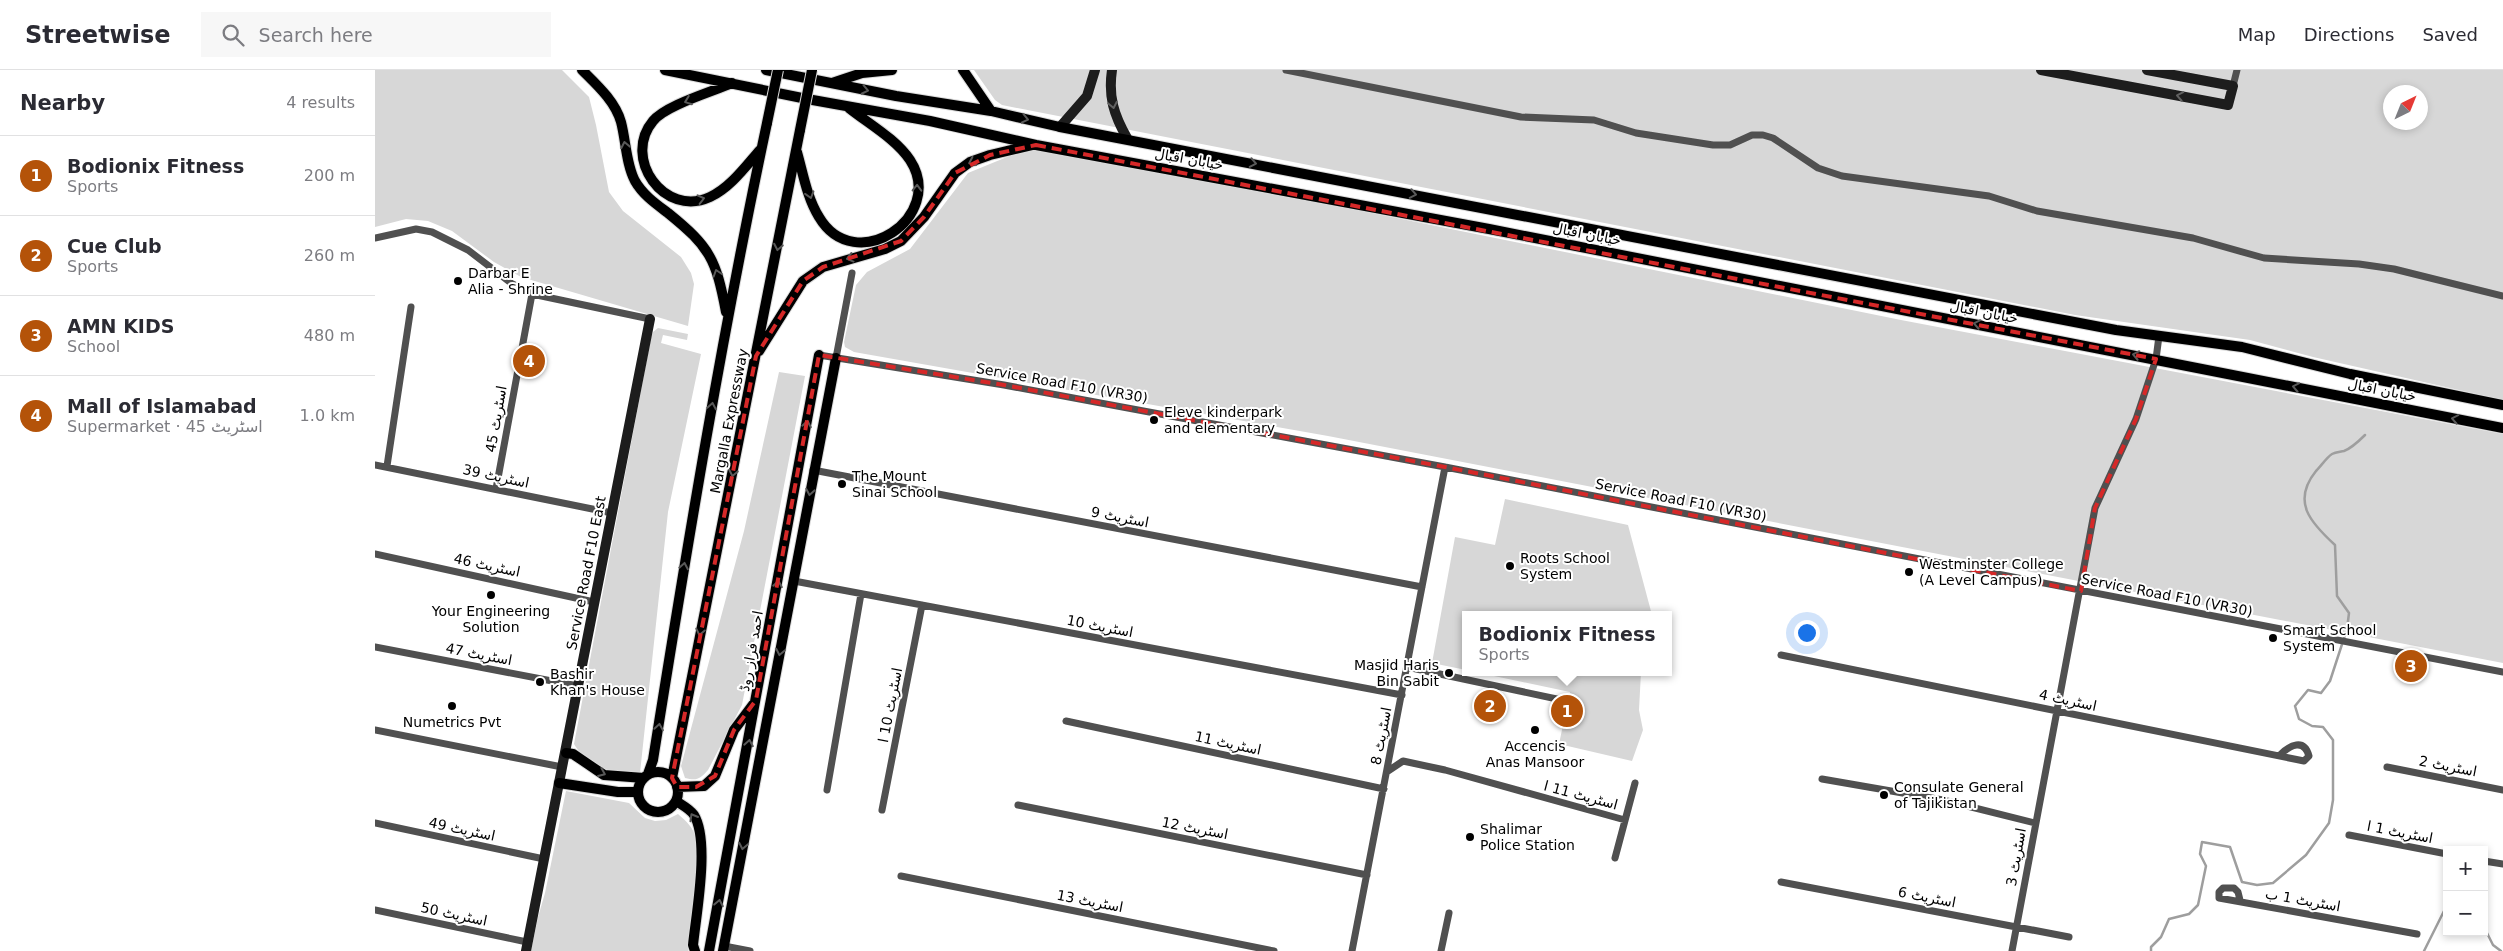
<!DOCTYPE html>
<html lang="en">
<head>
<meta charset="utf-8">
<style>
  :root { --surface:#fff; --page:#f7f7f7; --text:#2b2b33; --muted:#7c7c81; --line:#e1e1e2; --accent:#b45309 }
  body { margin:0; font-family:"DejaVu Sans","Noto Naskh Arabic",sans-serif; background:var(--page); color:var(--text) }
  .controls { position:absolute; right:15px; bottom:15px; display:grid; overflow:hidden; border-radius:0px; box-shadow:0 2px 8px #0003 }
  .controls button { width:45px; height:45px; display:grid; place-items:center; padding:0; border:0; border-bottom:1px solid var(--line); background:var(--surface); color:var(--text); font:25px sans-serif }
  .compass { position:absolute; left:2008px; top:15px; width:45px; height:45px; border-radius:50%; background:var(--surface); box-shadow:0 2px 8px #0003; rotate:43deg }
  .you { position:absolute; left:1431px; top:562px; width:18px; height:18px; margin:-12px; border:4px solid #fff; border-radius:50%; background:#1a73e8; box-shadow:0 0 0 8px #1a73e833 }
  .badge { display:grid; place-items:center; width:32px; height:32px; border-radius:50%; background:var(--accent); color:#fff; font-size:16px; font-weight:700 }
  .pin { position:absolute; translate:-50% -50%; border:2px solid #fff; box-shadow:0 1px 5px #0006 }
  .popup { position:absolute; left:1087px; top:541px; width:210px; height:65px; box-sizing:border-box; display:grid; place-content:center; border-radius:0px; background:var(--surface); filter:drop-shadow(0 1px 4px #0005); font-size:16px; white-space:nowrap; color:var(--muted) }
  .popup b { font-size:19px; color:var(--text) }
  .popup::after { content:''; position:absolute; left:50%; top:100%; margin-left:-10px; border:10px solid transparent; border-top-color:var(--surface) }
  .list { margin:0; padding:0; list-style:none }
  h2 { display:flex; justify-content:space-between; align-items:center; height:65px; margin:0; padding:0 20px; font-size:21px }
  h2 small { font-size:16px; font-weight:400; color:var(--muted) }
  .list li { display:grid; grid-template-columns:32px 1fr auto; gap:15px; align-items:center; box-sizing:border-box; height:80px; padding:0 20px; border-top:1px solid var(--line) }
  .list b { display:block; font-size:19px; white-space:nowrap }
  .list p { margin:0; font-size:16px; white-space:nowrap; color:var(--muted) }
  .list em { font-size:16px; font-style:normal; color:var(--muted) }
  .icon { flex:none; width:28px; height:28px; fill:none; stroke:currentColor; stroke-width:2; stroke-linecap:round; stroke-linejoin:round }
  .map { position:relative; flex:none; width:2128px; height:881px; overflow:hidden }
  header { display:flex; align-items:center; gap:30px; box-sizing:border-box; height:70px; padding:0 25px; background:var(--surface); border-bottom:1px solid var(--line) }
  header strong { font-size:24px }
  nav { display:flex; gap:28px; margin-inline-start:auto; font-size:18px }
  .search { width:350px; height:45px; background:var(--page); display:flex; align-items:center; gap:12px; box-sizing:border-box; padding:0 18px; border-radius:0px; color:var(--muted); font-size:19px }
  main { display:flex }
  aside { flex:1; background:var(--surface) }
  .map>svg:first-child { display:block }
</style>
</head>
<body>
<header>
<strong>Streetwise</strong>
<div class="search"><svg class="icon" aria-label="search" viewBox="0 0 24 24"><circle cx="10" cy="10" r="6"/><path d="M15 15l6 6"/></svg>Search here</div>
<nav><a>Map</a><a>Directions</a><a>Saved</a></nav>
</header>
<main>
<aside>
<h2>Nearby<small>4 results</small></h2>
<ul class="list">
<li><span class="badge">1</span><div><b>Bodionix Fitness</b><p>Sports</p></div><em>200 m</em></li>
<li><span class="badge">2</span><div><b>Cue Club</b><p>Sports</p></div><em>260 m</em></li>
<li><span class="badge">3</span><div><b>AMN KIDS</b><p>School</p></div><em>480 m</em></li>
<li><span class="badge">4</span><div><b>Mall of Islamabad</b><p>Supermarket · اسٹریٹ 45</p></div><em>1.0 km</em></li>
</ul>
</aside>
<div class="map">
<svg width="2128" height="881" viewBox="0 0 2128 881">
  <rect width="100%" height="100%" fill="#fff"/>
  <path fill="#d7d7d7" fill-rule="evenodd" d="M 0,0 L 187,0 L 214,27 L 221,55 L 234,122 L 248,141 L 306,187 L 316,203 L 319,214 L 313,256 L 146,207 L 119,192 L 77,161 L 53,151 L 31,149 L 0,157 Z
    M 599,0 L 2128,0 L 2128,330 L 1938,287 L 1875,270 L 1700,245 L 627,35 L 620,30 ZM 2016,22 L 2046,22 L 2046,52 L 2016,52 Z
    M 661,75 L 1526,250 L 2128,364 L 2128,593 L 953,366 L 479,282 L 470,277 L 469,272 L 481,215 L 492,202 L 535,179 L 593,103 Z
    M 283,258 L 313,264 L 312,270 L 288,265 L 286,273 L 326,284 L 293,442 L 265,703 C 236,702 216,702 199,674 L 276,268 L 278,262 Z
    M 404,302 L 430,306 L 367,635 L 333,700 C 325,709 322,711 310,708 L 306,696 L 369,461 Z
    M 1130,429 L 1253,455 L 1277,545 L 1091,545 L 1091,600 L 1057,593 L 1080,467 L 1120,475 Z
    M 1100,602 L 1266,602 L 1264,640 L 1268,660 L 1257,691 L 1184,674 L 1195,622 Z
    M 191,721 L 254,733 L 270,748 L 280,751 L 291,750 L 303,744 C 311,751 319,758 321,769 C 328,798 317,850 313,881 L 156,881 L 163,847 L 170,823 Z"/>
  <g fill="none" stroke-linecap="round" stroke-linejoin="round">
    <path stroke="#9e9e9e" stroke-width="2.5" d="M 2109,857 L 2118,875 L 2126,881
      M 1776,881 L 1776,877 L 1786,867 L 1794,849 L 1814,844 L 1823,835 L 1831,796 L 1825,784 L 1827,772 L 1855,777 L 1867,812 L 1882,815 L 1898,813 L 1931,785 L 1954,753 L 1958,730 L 1958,670 L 1948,657 L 1937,656 L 1924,649 L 1920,636 L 1933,620 L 1946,623 L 1955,611 L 1972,559 L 1974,543 L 1962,526 L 1960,475 C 1936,453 1916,432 1941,401 C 1946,396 1952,387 1957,384 C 1961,382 1965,382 1969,381 C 1977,378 1984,371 1990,365
      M 2049,881 L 2072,835"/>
    <g stroke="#dbdbdb" stroke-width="12">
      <path id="primary" d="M 207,0 C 222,15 240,31 246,52 C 251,71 251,94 260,111 C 268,125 281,134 293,143 C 335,177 341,189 351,242
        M 290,0 L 432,29 L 555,51 L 661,75 L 1114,159 L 2128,358
        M 391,0 L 521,26 L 616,41 L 685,57 L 1741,260 L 1867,277 L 1975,304 L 2128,335
        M 588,0 L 616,41
        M 357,13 C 337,22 291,35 278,51 C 247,88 289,148 335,127 C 355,118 371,96 385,80
        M 457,13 L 487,3 L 517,0
        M 422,82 C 428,103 432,128 444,147 C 480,208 572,147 535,90 C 521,69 494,54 474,38
        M 384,281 L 428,211 L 448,197 L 510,179 L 526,171 L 549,147 L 580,103 L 595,92 L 615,85 L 658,75
        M 191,683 L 198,684 L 229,705 L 269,708
        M263 722a20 20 0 1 1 40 0a20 20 0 1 1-40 0Z
        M 273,704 L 278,690 C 312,477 347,264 392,53
        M 297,708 L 425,60
        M 184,713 L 243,722 L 262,722
        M 302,717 L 329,716 L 340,706 L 359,660 L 380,632
        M 301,731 C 307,735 315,739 319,745 C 335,771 321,845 318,875 L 320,881
        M 334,881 L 444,285
        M 348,881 L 461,288"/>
    </g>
    <path stroke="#505050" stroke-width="7" d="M 911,0 L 1146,47 L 1219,50 L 1261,63 L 1338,75 L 1355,75 L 1377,65 L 1388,65 L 1398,68 L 1443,98 L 1467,106 L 1614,126 L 1662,141 L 1818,168 L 1889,188 L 1984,194 L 2019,199 L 2128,226
      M 1858,16 L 1862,0
      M 0,168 L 41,159 L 57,162 L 93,180 L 136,213 L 157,224 L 275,249
      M 444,285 L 629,315 L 1070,397 L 2128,602
      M 461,288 L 477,203
      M 0,395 L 237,443
      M 12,396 L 36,237
      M 438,400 L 1047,517
      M 121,419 L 157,224
      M 0,484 L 219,532
      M 419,511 L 1027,625
      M 0,577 L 203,616
      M 1406,585 L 1929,691 L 1934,686 C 1929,668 1915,675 1905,685
      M 1032,597 L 1196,632
      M 691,651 L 1009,719
      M 0,660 L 187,697
      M 2012,697 L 2128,720
      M 1013,701 L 1028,691 L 1070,700 L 1250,750
      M 1447,709 L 1568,730 L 1660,753
      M 452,720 L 486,524
      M 643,735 L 992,805
      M 507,740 L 547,535
      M 0,753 L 169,789
      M 1974,765 L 2072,784
      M 1240,788 L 1260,713
      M 2109,791 L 2128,794
      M 526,806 L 899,881
      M 1406,812 L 1694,867
      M 1865,830 L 1863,822 L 1859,818 L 1848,818 L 1844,822 L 1844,828 L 2042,864
      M 0,840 L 152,872
      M 349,876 L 375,881
      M 977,881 L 1070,397
      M 1066,881 L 1074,843
      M 1637,881 L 1720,438 L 1761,349 L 1781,289 L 1784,266"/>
    <path stroke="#1d1d1d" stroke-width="10" d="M 737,0 C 733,27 739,45 752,68
      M 1666,0 L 1853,35 L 1858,16 L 1772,0
      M 685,57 L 712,26 L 720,0
      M 151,881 L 275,249"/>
    <use href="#primary" stroke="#000" stroke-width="10"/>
    <g stroke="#dbdbdb" stroke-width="12" stroke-linecap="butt">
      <path id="primary-bridge" d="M 392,53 L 403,0
        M 425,60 L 437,0"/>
    </g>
    <use href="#primary-bridge" stroke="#000" stroke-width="10"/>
  </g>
  <defs><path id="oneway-chevron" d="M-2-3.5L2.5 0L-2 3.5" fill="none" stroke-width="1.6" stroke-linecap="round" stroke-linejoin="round" transform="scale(1.25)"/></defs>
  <g stroke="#595959">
    <use href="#oneway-chevron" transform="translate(490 20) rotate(12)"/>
    <use href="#oneway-chevron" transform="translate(313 31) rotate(159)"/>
    <use href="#oneway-chevron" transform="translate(650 49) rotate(13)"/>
    <use href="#oneway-chevron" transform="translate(250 75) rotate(-101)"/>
    <use href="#oneway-chevron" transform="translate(597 92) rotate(155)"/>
    <use href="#oneway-chevron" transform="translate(878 93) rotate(11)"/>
    <use href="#oneway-chevron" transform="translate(542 118) rotate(-89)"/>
    <use href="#oneway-chevron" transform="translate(1038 124) rotate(11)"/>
    <use href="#oneway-chevron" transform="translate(435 125) rotate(73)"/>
    <use href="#oneway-chevron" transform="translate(326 129) rotate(-14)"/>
    <use href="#oneway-chevron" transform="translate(403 177) rotate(101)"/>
    <use href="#oneway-chevron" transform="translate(475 188) rotate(165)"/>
    <use href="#oneway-chevron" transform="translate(342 203) rotate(-108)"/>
    <use href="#oneway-chevron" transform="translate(1602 254) rotate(-169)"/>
    <use href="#oneway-chevron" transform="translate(1761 285) rotate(-169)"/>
    <use href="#oneway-chevron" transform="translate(1921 317) rotate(-169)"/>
    <use href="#oneway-chevron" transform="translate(337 336) rotate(-80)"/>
    <use href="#oneway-chevron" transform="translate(2080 349) rotate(-169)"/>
    <use href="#oneway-chevron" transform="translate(432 354) rotate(-80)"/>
    <use href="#oneway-chevron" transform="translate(358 403) rotate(101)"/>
    <use href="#oneway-chevron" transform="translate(435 422) rotate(100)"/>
    <use href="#oneway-chevron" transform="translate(309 496) rotate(-80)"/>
    <use href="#oneway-chevron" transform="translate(403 514) rotate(-80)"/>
    <use href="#oneway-chevron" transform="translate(325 562) rotate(102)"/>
    <use href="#oneway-chevron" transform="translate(405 582) rotate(101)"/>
    <use href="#oneway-chevron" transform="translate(284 657) rotate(-81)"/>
    <use href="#oneway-chevron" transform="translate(374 673) rotate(-80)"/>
    <use href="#oneway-chevron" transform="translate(227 703) rotate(23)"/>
    <use href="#oneway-chevron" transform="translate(318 747) rotate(-120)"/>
    <use href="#oneway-chevron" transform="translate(368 776) rotate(101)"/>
    <use href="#oneway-chevron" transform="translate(344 833) rotate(-79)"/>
  </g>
  <g stroke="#616161">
    <use href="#oneway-chevron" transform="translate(1805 26) rotate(-169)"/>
    <use href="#oneway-chevron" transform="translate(738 35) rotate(79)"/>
  </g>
  <path fill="none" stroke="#d62828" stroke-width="4" stroke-dasharray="10 6" stroke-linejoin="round" d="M 661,75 L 1781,289 L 1761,349 L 1720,438 L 1706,521 L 1070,397 L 629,315 L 444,285 L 381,630 L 359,660 L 340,706 L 321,717 L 302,717 L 297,708 L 381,286 L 428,211 L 448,197 L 526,171 L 549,147 L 580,103 L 615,85 Z"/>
  <g fill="#000" stroke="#fff" stroke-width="2">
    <circle cx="83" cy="211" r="5"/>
    <circle cx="779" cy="350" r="5"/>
    <circle cx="467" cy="414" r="5"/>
    <circle cx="1135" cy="496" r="5"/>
    <circle cx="1534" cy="502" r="5"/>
    <circle cx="116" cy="525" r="5"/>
    <circle cx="1898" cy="568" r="5"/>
    <circle cx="1074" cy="603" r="5"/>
    <circle cx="165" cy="612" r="5"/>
    <circle cx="77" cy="636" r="5"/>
    <circle cx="1160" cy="660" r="5"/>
    <circle cx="1509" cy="725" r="5"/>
    <circle cx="1095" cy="767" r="5"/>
  </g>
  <g text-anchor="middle" stroke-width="4" stroke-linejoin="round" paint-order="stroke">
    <g font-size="14" fill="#000" stroke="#fff">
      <text transform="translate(814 89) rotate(10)" y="5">خیابان اقبال</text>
      <text transform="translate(1212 164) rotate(11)" y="5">خیابان اقبال</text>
      <text transform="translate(1609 242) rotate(11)" y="5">خیابان اقبال</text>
      <text transform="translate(687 313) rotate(10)" y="5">Service Road F10 (VR30)</text>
      <text transform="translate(2007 320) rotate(11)" y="5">خیابان اقبال</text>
      <text transform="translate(121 349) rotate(-80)" y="5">اسٹریٹ 45</text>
      <text transform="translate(354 351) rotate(-79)" y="5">Margalla Expressway</text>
      <text transform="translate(121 406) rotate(12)" y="5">اسٹریٹ 39</text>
      <text transform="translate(1306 430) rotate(11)" y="5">Service Road F10 (VR30)</text>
      <text transform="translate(745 447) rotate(11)" y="5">اسٹریٹ 9</text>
      <text transform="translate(112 495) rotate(12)" y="5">اسٹریٹ 46</text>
      <text transform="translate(211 503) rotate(-79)" y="5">Service Road F10 East</text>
      <text transform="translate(1792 525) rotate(11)" y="5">Service Road F10 (VR30)</text>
      <text transform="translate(725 556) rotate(11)" y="5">اسٹریٹ 10</text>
      <text transform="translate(376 581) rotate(-80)" y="5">احمد فراز روڈ</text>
      <text transform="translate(104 584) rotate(11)" y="5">اسٹریٹ 47</text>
      <text transform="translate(1693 630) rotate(12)" y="5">اسٹریٹ 4</text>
      <text transform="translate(515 635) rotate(-79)" y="5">اسٹریٹ 10 ا</text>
      <text transform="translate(1006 666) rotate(-79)" y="5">اسٹریٹ 8</text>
      <text transform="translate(853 673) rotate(12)" y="5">اسٹریٹ 11</text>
      <text transform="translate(2073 696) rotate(11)" y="5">اسٹریٹ 2</text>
      <text transform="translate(1206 725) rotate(15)" y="5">اسٹریٹ 11 ا</text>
      <text transform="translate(820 758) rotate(11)" y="5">اسٹریٹ 12</text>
      <text transform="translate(87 759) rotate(12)" y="5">اسٹریٹ 49</text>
      <text transform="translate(2025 762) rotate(11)" y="5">اسٹریٹ 1 ا</text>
      <text transform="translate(1641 787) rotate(-80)" y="5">اسٹریٹ 3</text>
      <text transform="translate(1552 827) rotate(11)" y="5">اسٹریٹ 6</text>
      <text transform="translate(1928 830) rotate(10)" y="5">اسٹریٹ 1 ب</text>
      <text transform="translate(715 831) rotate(11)" y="5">اسٹریٹ 13</text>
      <text transform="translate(79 844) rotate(12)" y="5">اسٹریٹ 50</text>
    </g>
    <g font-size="14" fill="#000" stroke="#fff" text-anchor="start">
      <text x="93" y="208">Darbar E<tspan x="93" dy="16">Alia - Shrine</tspan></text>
      <text x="789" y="347">Eleve kinderpark<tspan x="789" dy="16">and elementary</tspan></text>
      <text x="477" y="411">The Mount<tspan x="477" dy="16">Sinai School</tspan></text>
      <text x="1145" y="493">Roots School<tspan x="1145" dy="16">System</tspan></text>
      <text x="1544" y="499">Westminster College<tspan x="1544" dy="16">(A Level Campus)</tspan></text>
      <text x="116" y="546" text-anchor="middle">Your Engineering<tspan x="116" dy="16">Solution</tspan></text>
      <text x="1908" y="565">Smart School<tspan x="1908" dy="16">System</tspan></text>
      <text x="1064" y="600" text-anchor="end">Masjid Haris<tspan x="1064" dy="16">Bin Sabit</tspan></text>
      <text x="175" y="609">Bashir<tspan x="175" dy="16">Khan's House</tspan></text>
      <text x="77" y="657" text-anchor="middle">Numetrics Pvt</text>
      <text x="1160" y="681" text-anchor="middle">Accencis<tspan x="1160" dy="16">Anas Mansoor</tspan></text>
      <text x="1519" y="722">Consulate General<tspan x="1519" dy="16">of Tajikistan</tspan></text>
      <text x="1105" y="764">Shalimar<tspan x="1105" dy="16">Police Station</tspan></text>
    </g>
  </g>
</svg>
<div class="controls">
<button>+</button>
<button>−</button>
</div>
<svg class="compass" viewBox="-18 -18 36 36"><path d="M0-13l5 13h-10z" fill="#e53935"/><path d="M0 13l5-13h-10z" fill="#7c7c81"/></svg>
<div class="you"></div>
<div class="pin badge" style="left:1192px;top:641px">1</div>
<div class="popup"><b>Bodionix Fitness</b>Sports</div>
<div class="pin badge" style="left:1115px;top:636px">2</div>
<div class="pin badge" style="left:2036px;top:596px">3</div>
<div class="pin badge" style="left:154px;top:291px">4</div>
</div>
</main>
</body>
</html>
